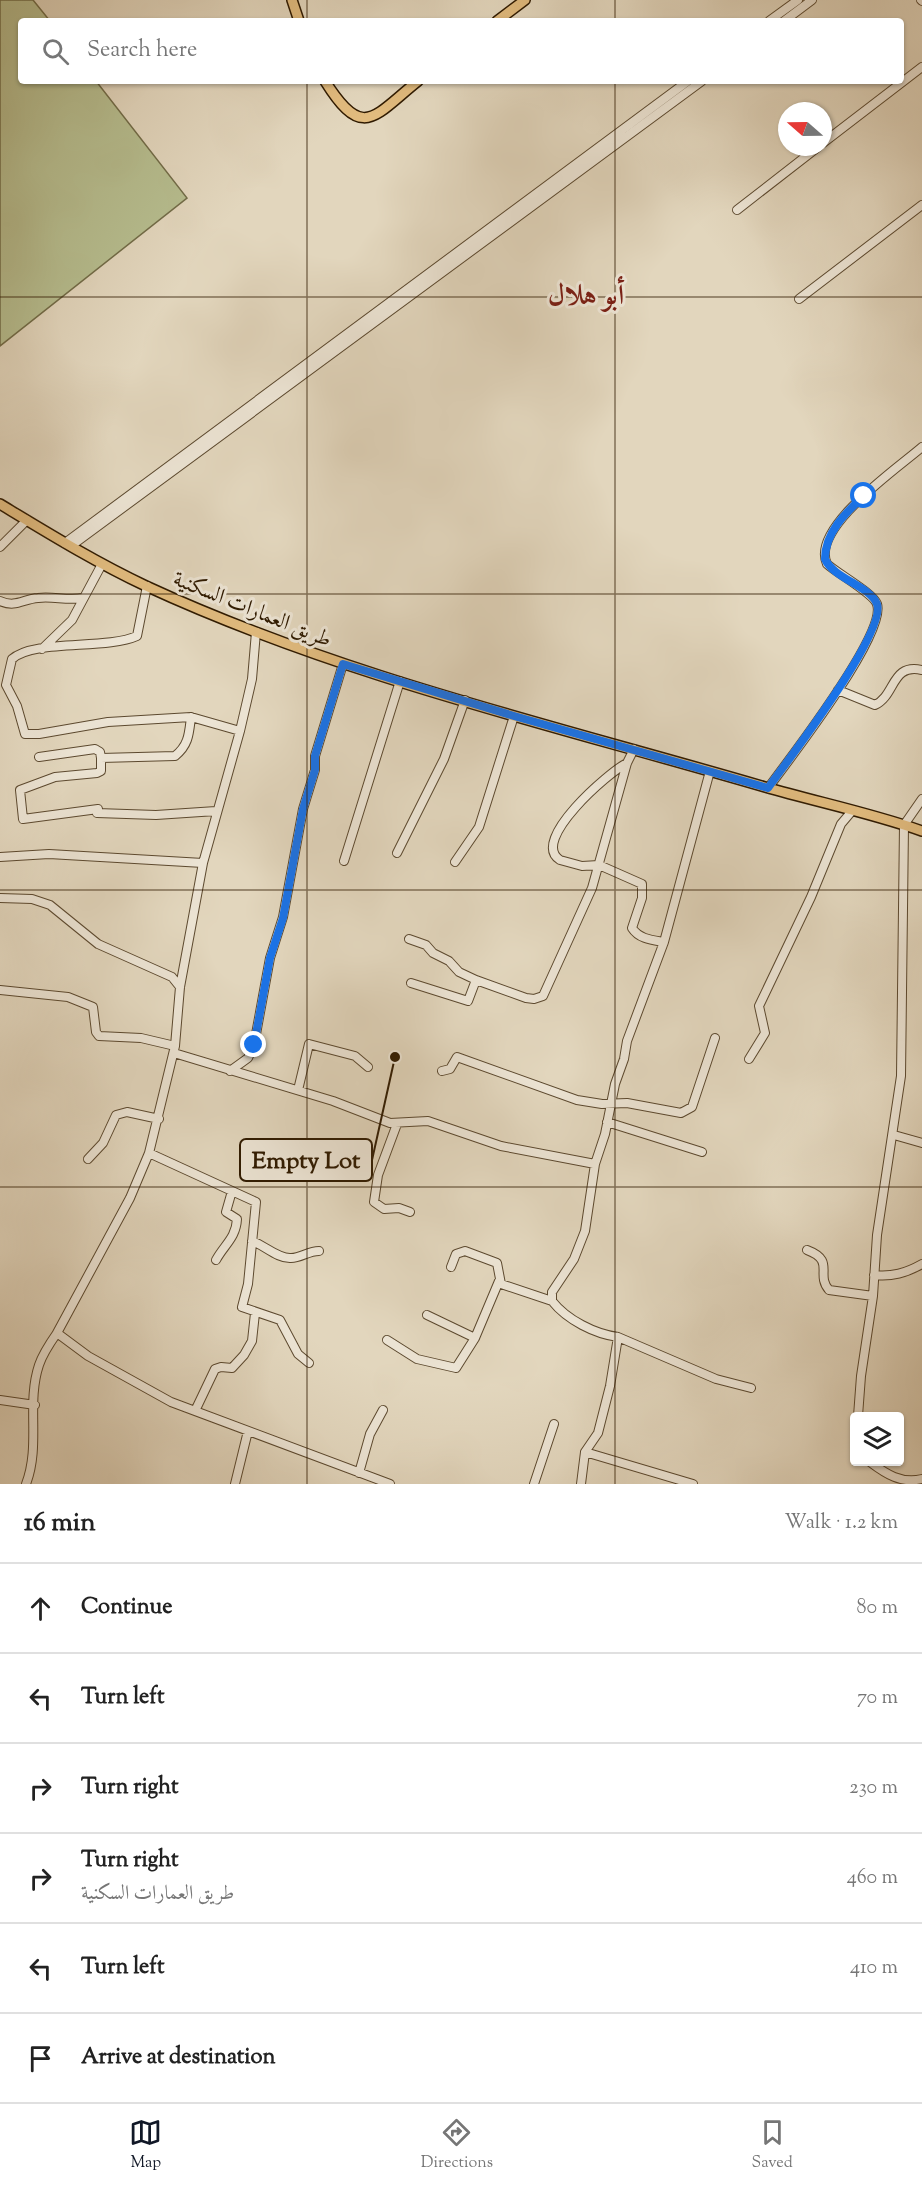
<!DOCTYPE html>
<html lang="en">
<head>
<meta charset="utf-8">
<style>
  :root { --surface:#fff; --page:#f2f2f2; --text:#222; --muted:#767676; --line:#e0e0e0; --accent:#111827 }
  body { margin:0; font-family:"Sorts Mill Goudy",Amiri,serif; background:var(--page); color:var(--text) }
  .controls { position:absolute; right:18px; bottom:18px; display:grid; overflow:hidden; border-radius:6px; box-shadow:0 2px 4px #0004 }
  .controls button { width:54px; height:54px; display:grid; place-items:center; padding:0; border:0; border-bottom:2px solid var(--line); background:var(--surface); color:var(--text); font:30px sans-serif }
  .compass { position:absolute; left:778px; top:102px; width:54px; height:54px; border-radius:50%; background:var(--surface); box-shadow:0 2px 4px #0004; rotate:290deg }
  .stop { position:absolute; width:18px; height:18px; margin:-14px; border:4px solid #1a73e8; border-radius:50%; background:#fff }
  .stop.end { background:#1a73e8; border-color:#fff; box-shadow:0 2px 6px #0008 }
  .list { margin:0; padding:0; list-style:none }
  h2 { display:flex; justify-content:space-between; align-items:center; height:78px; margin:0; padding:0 24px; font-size:26px }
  h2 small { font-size:20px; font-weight:400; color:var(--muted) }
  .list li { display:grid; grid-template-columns:39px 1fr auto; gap:18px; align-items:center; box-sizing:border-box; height:90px; padding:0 24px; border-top:2px solid var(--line) }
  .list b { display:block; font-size:22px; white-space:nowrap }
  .list p { margin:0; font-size:20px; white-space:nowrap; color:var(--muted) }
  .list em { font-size:20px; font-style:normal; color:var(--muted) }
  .icon { flex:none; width:33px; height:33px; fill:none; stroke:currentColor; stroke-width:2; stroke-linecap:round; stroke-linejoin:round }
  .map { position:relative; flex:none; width:922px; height:1484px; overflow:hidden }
  .search { position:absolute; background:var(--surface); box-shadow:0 2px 4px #0004; left:18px; right:18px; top:18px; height:66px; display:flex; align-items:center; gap:15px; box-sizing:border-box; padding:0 21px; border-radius:6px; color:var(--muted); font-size:22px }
  .sheet { height:618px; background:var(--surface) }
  nav { display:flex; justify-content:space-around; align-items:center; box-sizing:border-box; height:84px; border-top:2px solid var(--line); background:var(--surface); font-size:16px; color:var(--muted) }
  nav a { display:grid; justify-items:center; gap:3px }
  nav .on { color:var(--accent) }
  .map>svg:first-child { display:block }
</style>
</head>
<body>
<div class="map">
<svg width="922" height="1484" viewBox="0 0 922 1484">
  <rect width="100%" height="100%" fill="#e2d6bd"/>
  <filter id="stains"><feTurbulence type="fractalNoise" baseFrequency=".00333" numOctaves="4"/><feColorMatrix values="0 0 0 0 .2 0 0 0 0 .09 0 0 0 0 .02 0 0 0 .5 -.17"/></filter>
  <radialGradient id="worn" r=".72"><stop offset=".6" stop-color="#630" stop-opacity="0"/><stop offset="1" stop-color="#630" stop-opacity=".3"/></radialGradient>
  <path fill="#b6bd8f" stroke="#726c48" stroke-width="1.5" d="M 0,0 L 33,0 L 50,21 L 21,21 L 21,81 L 96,81 L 187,198 L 0,346 Z"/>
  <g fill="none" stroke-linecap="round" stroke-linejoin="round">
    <g stroke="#5c492f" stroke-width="10">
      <path id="minor" d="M 921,0 L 922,1
        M 769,21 L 798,0
        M 784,21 L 812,0
        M 823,143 L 922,67
        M 737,210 L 818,147
        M 799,299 L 922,205
        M 65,543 L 688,81
        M 71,546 L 702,81
        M 0,547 L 27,520
        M 147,586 L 137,636 C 106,650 34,639 12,659 L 6,685 L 17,706 L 25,734 L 39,734 L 108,722 L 191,717 L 240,731
        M 0,601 C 16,608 23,599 38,598 C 53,596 68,601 83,598
        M 42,649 L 72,620 L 102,564
        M 838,690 L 875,705 C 896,695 891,663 922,670
        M 191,717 C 189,733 189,745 175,756 L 101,758 L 101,771 L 97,773 L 55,777 L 20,790 L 23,819 L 98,809 L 97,813 L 156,815 L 216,811
        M 39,757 L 95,749 L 100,752 L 101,758
        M 627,763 C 609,772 529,841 560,860 L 582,866 L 599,865 L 642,884 L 642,898 L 632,928 C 639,939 652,940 664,942
        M 768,788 C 789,760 887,633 877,604 C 873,593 838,574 827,564 C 810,528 898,468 922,447
        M 397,853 L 444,759 L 465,700
        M 0,857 L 49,854 L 203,863
        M 344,861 L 400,681
        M 455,862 L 479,827 L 514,716
        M 0,898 L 32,899 L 50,905 L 98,944 L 172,977 L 180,987
        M 409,939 L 426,945 L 433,953 L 449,961 L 459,972 L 476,980 L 526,998 L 534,999 L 543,996 L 592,888 L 627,763 L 634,749
        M 411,983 L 468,1001 L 476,980
        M 0,990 L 68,997 L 93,1007 L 96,1032 L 99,1036 L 141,1038 L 175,1046
        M 174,1053 L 333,1101 L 390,1123 L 428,1121 L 501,1146 L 595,1164
        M 749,1059 L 765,1033 L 759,1006 L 811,897 L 841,824 L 852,811
        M 230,1071 L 248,1058 L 254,1045 L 270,958 L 283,917 L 303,809 L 315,770 L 315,756 L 343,664
        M 442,1071 L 450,1069 L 457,1057 L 577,1100 L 602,1104 L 627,1103 L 681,1113 L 692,1107 L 715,1038
        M 298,1090 L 309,1044 L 355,1056 L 368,1067
        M 607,1122 L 702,1152
        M 397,1124 L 378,1175 L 374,1202 L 384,1209 L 399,1208 L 410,1212
        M 894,1135 L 922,1143
        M 149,1153 L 256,1202 L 248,1284 L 242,1307 L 280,1320 L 298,1354 L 309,1363
        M 88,1159 L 103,1143 L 116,1115 L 127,1112 L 159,1119
        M 252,1241 C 264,1245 278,1259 291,1258 C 301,1258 308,1251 319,1251
        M 807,1250 C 836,1261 815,1274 829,1290 L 873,1296
        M 216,1260 C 224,1245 236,1238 237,1219 L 226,1212 L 232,1191
        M 451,1267 L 456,1254 L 465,1251 L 497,1263 L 501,1284 L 552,1301
        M 874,1275 C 892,1277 906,1273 922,1264
        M 427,1315 L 475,1338
        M 57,1333 L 130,1198 L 149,1153 L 175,1046 L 180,987 L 203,863 L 240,731 L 252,679 L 256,632
        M 618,1337 L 716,1379 L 751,1388
        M 387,1340 L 417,1359 L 456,1368 L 475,1338 L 499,1281
        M 0,1400 L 35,1405
        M 195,1411 L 215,1369 L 221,1367 L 232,1368 L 244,1355 L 252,1341 L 255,1313
        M 858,1416 L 861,1376 L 873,1296 L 877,1235 L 901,1076 L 904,825 L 922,799
        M 585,1452 L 693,1484
        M 870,1462 C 886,1474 901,1484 922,1479
        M 359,1473 L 370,1434 L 383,1410
        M 26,1484 C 41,1445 26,1404 39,1365 C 43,1353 50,1343 57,1333 L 88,1356 L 171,1402 L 390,1484
        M 235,1484 L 248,1431
        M 534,1484 L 554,1424
        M 581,1484 L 585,1452 L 598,1433 L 610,1386 L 618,1337 C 595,1334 567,1320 552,1301 L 552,1292 L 574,1259 L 585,1231 L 595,1164 L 605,1134 L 615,1084 L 624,1059 L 627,1041 L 664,942 L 710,771"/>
    </g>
    <g stroke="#2f1a00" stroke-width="12">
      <path id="major" d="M 292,0 L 299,21
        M 497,21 L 525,0
        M 325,81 C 363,142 374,116 418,81
        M 0,504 C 48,533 95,562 146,586 C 343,677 557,726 765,787 C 817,802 871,813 922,831"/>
    </g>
    <use href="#minor" stroke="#ece4d4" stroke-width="8"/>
    <use href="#major" stroke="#e1bb7e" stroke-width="9"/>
  </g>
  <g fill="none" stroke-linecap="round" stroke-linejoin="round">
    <path stroke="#1a73e8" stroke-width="8" d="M 254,1045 L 270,958 L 283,918 L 303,809 L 315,770 L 315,756 L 343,664 L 514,716 L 768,788 C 788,760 887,632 877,604 C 870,586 834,579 825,559 C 825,533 845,513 864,496"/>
  </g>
  <path fill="none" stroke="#2f1a00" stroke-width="1.5" stroke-opacity="0.55" d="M 307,0 L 307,21M 615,0 L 615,21M 307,81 L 307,1484M 615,81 L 615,1484M 0,297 L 922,297M 0,594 L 922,594M 0,890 L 922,890M 0,1187 L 922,1187"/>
  <g text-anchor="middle" stroke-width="6" stroke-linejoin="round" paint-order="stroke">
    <g font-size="22" fill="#2f1a00" stroke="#ece4d4">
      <text transform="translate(253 608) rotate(22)" y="8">طريق العمارات السكنية</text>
    </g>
    <g font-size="28" font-weight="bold" fill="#7a1f14" stroke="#ece4d4">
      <text x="586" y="304">أبو هلال</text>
    </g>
  </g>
  <path fill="none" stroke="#2f1a00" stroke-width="2" d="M395 1057L372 1160"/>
  <circle fill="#2f1a00" stroke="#ece4d4" stroke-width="2" cx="395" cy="1057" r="6"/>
  <rect fill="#ece4d4" stroke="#2f1a00" stroke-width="2" x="240" y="1139" width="132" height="42" rx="6"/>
  <g font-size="24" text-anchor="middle" font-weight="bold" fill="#2f1a00">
    <text x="306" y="1168">Empty Lot</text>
  </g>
  <rect width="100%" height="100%" filter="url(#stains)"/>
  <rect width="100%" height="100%" fill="url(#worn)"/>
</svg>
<div class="controls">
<button><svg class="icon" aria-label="layers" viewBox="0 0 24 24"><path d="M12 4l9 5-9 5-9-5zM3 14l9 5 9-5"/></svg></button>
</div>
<svg class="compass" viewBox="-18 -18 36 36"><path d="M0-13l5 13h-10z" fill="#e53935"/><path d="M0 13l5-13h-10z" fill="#767676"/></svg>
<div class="stop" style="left:864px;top:496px"></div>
<div class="stop end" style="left:254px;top:1045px"></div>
<div class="search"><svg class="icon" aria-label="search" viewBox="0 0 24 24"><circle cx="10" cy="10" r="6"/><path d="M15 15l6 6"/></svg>Search here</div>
</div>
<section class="sheet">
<h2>16 min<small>Walk · 1.2 km</small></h2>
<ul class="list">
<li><svg class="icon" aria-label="ahead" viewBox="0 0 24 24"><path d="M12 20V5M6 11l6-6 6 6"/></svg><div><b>Continue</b></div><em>80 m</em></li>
<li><svg class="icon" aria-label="left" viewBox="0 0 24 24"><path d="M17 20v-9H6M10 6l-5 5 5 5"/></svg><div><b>Turn left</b></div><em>70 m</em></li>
<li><svg class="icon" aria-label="right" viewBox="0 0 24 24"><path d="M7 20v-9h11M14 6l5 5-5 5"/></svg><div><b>Turn right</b></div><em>230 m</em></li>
<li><svg class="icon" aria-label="right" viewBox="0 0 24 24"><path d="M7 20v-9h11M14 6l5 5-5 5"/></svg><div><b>Turn right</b><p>طريق العمارات السكنية</p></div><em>460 m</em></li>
<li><svg class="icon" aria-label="left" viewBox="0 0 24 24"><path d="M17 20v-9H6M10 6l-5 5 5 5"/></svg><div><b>Turn left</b></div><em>410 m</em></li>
<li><svg class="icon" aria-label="arrive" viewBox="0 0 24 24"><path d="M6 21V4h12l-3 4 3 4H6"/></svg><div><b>Arrive at destination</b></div></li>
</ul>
</section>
<nav>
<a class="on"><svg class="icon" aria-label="map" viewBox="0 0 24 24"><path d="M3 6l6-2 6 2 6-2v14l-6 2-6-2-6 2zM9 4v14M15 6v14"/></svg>Map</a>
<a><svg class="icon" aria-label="directions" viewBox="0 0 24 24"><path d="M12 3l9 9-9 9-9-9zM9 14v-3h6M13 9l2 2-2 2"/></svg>Directions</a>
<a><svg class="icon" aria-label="saved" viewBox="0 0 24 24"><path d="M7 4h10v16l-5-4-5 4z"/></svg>Saved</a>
</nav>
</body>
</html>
